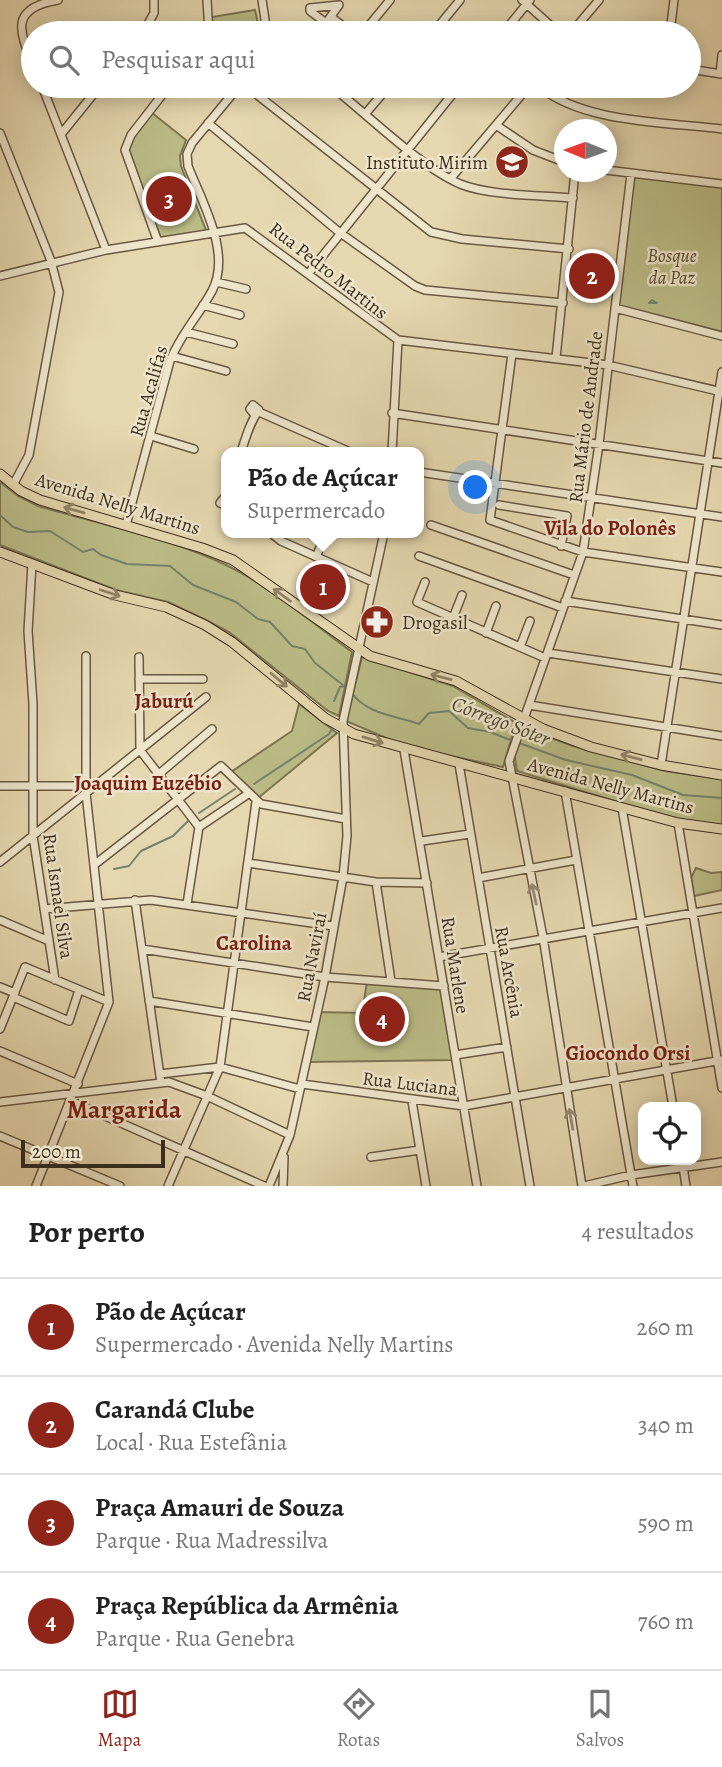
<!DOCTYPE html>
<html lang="pt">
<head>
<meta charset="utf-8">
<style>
  :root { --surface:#fff; --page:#f2f2f2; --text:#222; --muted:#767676; --line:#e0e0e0; --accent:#8f2418 }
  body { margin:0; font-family:Alegreya,serif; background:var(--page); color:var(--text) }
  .controls { position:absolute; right:21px; bottom:21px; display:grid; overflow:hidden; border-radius:14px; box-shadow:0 4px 18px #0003 }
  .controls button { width:63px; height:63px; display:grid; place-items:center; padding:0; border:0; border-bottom:2px solid var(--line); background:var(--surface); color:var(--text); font:35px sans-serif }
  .compass { position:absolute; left:554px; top:119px; width:63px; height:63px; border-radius:50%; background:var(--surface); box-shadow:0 4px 18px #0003; rotate:271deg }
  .scale { position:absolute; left:21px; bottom:18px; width:144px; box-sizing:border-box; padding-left:7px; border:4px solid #3e2e1d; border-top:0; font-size:19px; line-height:24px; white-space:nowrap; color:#3e2e1d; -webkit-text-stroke:5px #eee5cb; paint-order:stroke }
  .you { position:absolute; left:476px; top:488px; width:24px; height:24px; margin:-18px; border:5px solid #fff; border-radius:50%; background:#1a73e8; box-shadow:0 0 0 10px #1a73e833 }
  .badge { display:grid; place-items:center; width:46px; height:46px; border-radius:50%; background:var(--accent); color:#fff; font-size:23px; font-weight:700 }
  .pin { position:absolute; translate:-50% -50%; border:4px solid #fff; box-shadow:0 2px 7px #0006 }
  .popup { position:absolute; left:221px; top:447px; width:203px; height:91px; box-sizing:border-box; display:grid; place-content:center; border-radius:14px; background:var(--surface); filter:drop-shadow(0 2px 5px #0005); font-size:23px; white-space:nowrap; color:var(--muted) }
  .popup b { font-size:26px; color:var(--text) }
  .popup::after { content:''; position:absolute; left:50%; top:100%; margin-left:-14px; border:14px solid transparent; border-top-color:var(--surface) }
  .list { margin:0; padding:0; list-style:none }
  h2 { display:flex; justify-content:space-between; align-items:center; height:91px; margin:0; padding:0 28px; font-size:30px }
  h2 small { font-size:23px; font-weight:400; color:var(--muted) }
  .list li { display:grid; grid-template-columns:46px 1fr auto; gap:21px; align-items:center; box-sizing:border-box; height:98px; padding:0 28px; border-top:2px solid var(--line) }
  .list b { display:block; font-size:26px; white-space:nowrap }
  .list p { margin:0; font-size:23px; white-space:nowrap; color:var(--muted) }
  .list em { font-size:23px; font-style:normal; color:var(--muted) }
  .icon { flex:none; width:38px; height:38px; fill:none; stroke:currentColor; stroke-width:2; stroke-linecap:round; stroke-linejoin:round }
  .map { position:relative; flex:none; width:722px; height:1186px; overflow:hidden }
  .search { position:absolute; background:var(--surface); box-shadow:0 4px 18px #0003; left:21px; right:21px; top:21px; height:77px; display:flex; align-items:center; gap:18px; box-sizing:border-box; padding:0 24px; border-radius:38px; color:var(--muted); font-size:26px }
  .sheet { height:483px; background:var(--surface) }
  nav { display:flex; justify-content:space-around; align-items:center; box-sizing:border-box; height:98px; border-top:2px solid var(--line); background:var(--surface); font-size:19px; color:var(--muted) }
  nav a { display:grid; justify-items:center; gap:4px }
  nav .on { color:var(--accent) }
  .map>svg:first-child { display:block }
</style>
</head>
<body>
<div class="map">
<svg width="722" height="1186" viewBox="0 0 722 1186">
  <rect width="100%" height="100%" fill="#e5d7af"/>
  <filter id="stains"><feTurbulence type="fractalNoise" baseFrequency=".00286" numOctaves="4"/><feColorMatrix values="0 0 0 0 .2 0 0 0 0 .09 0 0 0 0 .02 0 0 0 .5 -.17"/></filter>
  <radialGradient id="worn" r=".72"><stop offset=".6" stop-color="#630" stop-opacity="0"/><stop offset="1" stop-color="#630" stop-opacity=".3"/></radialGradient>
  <path fill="#bbbc86" stroke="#7c7552" stroke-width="2" d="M 255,10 L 260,33 L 211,33 L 212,17 Z
    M 151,112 L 186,140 L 180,156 L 181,166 L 207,233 L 158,239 L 128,150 L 129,142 Z
    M 638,177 L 722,187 L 722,333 L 618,308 L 632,180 Z
    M 0,482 L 18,496 L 38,506 C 99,524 171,538 228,566 C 265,583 318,627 352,652 L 339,716 L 328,711 L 229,632 L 208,621 L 168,602 L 116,590 L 0,545 Z
    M 362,657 L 453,686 L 516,723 L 503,767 L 405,746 L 346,721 Z
    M 299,704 L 337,733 L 257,799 L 231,772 L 292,731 Z
    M 523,728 L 573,746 L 665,771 L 722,779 L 722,826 L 679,821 L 517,771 L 514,752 Z
    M 696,868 L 711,873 L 722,872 L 722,890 L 694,896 L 691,878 Z
    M 367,982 L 442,989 L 454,1060 L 308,1062 L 318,1012 L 362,1013 Z"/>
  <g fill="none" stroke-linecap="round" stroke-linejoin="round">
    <path stroke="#73826f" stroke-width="2" d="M 652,300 L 657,303 L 649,303 Z
      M 0,515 L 13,527 L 28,532 L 50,531 L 83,552 L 93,549 L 101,555 L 127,564 L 170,566 L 193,585 L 236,602 L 258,619 L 270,622 L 292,646 L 305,649 L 315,663 L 348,689
      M 352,693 C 366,714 397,716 419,724 L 429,713 L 449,711 L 468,728 L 490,732 L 513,741
      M 334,701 L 340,687 L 345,686
      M 519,743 L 566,760 L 632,775 L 683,795 L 722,798
      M 254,784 L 329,734 L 332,729
      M 199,813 L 235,789
      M 114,869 L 129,866 L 141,851 L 173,836 L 188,821"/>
    <g stroke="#685842" stroke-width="10">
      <path id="minor" d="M 207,0 L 209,33
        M 262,0 L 267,33
        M 522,0 L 559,33
        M 339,5 L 326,23 L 310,11 L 310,8 Z
        M 331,17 L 352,33
        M 143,33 L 154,13 L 154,0
        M 363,33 L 390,0
        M 433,33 L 460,0
        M 503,33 L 530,0
        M 571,33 L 599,0
        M 670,33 L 674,0
        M 33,65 C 18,29 11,8 58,0
        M 689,69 L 722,74
        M 720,74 L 722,55
        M 42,86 L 106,250
        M 246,86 L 431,232 L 462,239 L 569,249
        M 331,86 C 368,115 419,166 460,184 C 490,196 540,195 573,198
        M 539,86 C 582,123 666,122 722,129
        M 366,113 L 389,86
        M 208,123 L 339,232 L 415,286 L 425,290 L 563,303
        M 496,125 L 533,150 L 564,162
        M 0,133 L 51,261 L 59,292 L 29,455 L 13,485
        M 62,133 L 100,86
        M 606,170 L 722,184
        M 451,178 L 529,86
        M 158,242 L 125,150 L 131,135 L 169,86
        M 308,274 L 459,86
        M 0,276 L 106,250 L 245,228 L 398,340 L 608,365 L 722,392
        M 216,282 L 246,289
        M 203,305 L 240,315
        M 615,308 L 722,336
        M 186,332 L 233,344
        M 512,354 L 490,520 L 583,552 L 722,572
        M 172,356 L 226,371
        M 556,358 L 575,172
        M 259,412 L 350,452
        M 392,413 L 722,463
        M 151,436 L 194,449
        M 241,452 C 246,437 250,422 259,410 L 253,405 L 250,409 L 255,415
        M 392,452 L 398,340
        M 419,472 L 722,517
        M 227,500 L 223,499 L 220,503 L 227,506
        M 499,505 L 567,516 L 561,546
        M 126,525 L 170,361 C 180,335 199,315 212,291 C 232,253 202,202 188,166 L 187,154 L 192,143 L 239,86
        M 431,525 L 574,575
        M 271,533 L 281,541 L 373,582
        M 419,556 L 563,608
        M 316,557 L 326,533
        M 32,564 L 28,631 L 33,704 L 33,836 L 55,980
        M 425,582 L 417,602 L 545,658
        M 565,601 L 722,625
        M 453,618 L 462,595
        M 486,633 L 496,606
        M 520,647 L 530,621
        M 548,653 L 722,679
        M 139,657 L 140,750 L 199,827
        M 139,679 L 203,679
        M 529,705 L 722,736
        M 404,750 L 477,1186
        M 459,764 L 530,1186
        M 661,765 L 722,372
        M 159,774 L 212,729
        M 0,786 L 86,786
        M 565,791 L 633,1186
        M 622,808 L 673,1107
        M 678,823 L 722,1088
        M 199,827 L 248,794
        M 422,841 L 470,834
        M 0,862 L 206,697
        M 248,863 L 376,882 L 427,883
        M 94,865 L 221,766 L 261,804 L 346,819
        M 478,878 L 576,860
        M 376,882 L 391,981
        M 135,900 L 161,1083
        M 187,904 L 199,827
        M 44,909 L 151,900 L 333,926
        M 0,920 L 49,941
        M 142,949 L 325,977 L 444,986
        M 439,957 L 722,908
        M 0,987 L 15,993
        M 13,997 L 69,1021 L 79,990
        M 149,1001 L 313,1027
        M 0,1029 L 25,967 L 109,1002
        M 0,1051 L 78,1084
        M 455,1055 L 507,1047
        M 160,1074 L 220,1067 L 300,1089
        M 302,1084 L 464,1106 L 722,1060
        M 71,1101 L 264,1186
        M 412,1101 L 426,1186
        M 0,1102 L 169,1082 L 207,1096 L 290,1135
        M 0,1136 L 120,1186
        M 371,1157 L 420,1150
        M 682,1160 L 686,1186
        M 36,1186 L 109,1002 L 86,793 L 86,656
        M 168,1186 L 220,1067 L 256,802
        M 269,1186 L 290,1135 L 325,977 L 343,877 L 347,836 L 343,721 L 384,533
        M 283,1186 L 284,1157
        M 582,1186 L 543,937 L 509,761 L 583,552 L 599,444 L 631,174
        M 584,1186 L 631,1175 L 722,1162"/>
    </g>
    <g stroke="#3e2e1d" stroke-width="11">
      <path id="major" d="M 0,474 L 21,491 L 40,500 L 202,548 L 233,560 L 370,656 L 456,681 L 543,729 L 591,747 L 661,765 L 722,775
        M 0,552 L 115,595 L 166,607 L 205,625 L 232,642 L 325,718 L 354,734 L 678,823 L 722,829"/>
    </g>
    <use href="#minor" stroke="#eee5cb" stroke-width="7"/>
    <use href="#major" stroke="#e5d7af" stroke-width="9"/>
  </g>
  <defs><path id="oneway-shaft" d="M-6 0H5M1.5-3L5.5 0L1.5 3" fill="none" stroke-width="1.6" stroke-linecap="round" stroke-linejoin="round" transform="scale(1.75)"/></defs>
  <g stroke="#928266">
    <use href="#oneway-shaft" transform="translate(74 510) rotate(-164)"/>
    <use href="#oneway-shaft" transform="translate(110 593) rotate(18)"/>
    <use href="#oneway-shaft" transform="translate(282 595) rotate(-144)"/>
    <use href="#oneway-shaft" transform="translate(441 677) rotate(-165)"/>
    <use href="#oneway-shaft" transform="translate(279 680) rotate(40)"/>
    <use href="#oneway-shaft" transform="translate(373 740) rotate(17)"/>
    <use href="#oneway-shaft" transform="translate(631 757) rotate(-165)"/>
  </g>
  <g stroke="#968a74">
    <use href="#oneway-shaft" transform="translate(534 894) rotate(-102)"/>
    <use href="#oneway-shaft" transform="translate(571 1119) rotate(-100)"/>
  </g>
  <defs>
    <g id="school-disc" transform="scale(1.75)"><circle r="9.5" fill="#8f2418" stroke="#eee5cb"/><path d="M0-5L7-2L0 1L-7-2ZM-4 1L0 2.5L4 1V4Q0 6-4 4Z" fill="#fff"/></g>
    <g id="pharmacy-disc" transform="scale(1.75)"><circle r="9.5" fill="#8f2418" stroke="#eee5cb"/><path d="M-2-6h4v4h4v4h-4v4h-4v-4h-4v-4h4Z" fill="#fff"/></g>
  </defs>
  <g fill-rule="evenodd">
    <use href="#school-disc" x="512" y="162"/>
    <use href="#pharmacy-disc" x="377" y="622"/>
  </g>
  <g text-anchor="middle" stroke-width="5" stroke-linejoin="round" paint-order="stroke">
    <g font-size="19" fill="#3e2e1d" stroke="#eee5cb" text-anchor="end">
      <text x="488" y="169">Instituto Mirim</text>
      <text x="402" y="629" text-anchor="start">Drogasil</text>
    </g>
    <g font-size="19" font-style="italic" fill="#574a32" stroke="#eee5cb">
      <text x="672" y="262">Bosque<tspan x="672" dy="22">da Paz</tspan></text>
    </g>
    <g font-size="19" fill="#3e2e1d" stroke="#eee5cb">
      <text transform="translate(329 270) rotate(38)" y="7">Rua Pedro Martins</text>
      <text transform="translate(148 391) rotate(-74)" y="7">Rua Acalifas</text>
      <text transform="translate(585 417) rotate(-83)" y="7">Rua Mário de Andrade</text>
      <text transform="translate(118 503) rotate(17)" y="7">Avenida Nelly Martins</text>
      <text transform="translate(611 785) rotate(15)" y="7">Avenida Nelly Martins</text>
      <text transform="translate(59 896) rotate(82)" y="7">Rua Ismael Silva</text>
      <text transform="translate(311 957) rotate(-79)" y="7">Rua Naviraí</text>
      <text transform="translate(456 965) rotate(81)" y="7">Rua Marlene</text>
      <text transform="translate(510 972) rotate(80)" y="7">Rua Arcênia</text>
      <text transform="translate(410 1083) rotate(7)" y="7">Rua Luciana</text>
    </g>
    <g font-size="21" font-weight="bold" fill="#7a1f14" stroke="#eee5cb">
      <text x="610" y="535">Vila do Polonês</text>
      <text x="164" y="708">Jaburú</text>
      <text x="148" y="790">Joaquim Euzébio</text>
      <text x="254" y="950">Carolina</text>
      <text x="628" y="1060">Giocondo Orsi</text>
    </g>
    <g font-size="21" font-style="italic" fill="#504a38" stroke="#eee5cb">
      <text transform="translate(501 721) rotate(21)" y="7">Córrego Sóter</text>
    </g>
    <g font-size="26" font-weight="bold" fill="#7a1f14" stroke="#eee5cb">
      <text x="124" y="1118">Margarida</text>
    </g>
  </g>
  <rect width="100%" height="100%" filter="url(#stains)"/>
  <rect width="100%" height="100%" fill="url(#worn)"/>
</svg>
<div class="controls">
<button><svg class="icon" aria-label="locate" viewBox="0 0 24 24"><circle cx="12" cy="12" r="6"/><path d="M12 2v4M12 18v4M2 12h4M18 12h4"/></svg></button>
</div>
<svg class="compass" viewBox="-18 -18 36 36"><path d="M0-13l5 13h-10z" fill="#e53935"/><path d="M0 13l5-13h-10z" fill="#767676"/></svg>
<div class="scale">200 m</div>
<div class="you"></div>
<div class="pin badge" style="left:323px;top:587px">1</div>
<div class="popup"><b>Pão de Açúcar</b>Supermercado</div>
<div class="pin badge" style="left:592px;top:276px">2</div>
<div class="pin badge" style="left:169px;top:199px">3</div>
<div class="pin badge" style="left:382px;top:1019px">4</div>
<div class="search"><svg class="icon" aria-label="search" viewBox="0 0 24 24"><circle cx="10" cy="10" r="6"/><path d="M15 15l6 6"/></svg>Pesquisar aqui</div>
</div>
<section class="sheet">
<h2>Por perto<small>4 resultados</small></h2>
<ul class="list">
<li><span class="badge">1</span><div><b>Pão de Açúcar</b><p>Supermercado · Avenida Nelly Martins</p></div><em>260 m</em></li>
<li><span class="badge">2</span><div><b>Carandá Clube</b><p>Local · Rua Estefânia</p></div><em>340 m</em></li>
<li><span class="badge">3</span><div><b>Praça Amauri de Souza</b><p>Parque · Rua Madressilva</p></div><em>590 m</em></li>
<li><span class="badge">4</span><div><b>Praça República da Armênia</b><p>Parque · Rua Genebra</p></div><em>760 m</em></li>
</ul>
</section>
<nav>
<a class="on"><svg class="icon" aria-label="map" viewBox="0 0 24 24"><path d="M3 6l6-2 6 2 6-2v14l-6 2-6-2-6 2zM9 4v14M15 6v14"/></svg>Mapa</a>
<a><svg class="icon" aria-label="directions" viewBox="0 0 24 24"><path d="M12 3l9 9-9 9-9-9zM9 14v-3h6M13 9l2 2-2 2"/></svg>Rotas</a>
<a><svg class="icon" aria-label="saved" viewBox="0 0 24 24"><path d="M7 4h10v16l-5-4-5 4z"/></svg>Salvos</a>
</nav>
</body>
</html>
